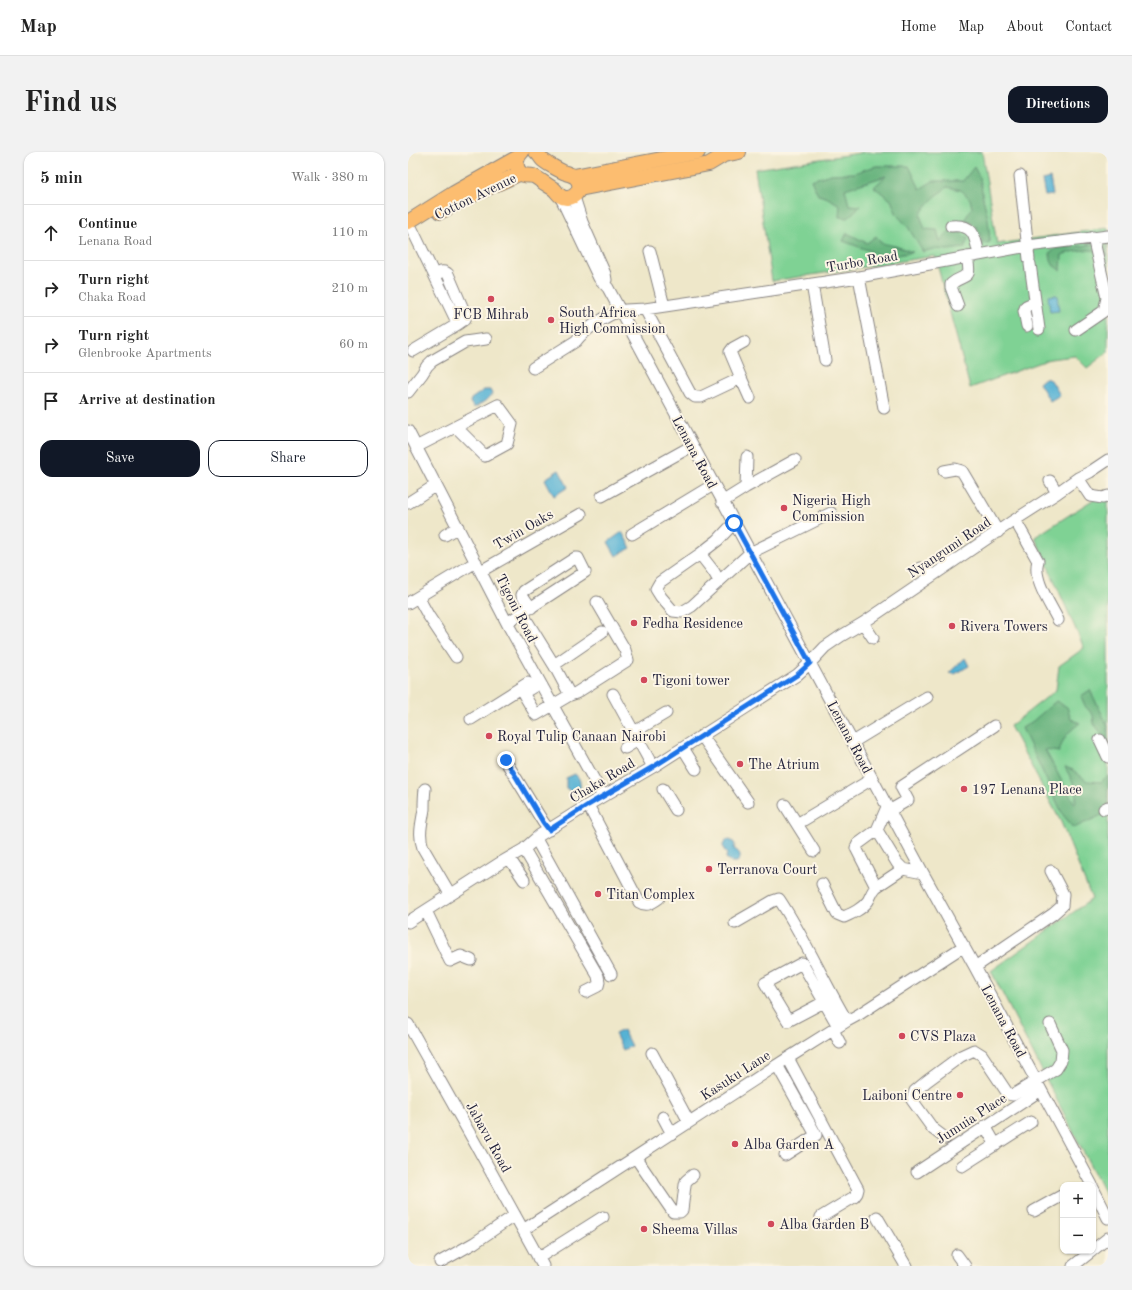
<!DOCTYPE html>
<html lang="en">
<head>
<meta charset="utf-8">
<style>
  :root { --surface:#fff; --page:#f2f2f2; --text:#222; --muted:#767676; --line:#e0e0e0; --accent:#111827 }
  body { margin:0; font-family:"Old Standard TT",serif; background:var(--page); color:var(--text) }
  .controls { position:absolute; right:12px; bottom:12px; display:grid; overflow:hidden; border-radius:8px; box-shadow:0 1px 3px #0004 }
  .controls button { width:36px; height:36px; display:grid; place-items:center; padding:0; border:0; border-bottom:1px solid var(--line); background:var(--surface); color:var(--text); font:20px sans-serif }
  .stop { position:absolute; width:12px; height:12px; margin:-9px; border:3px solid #1a73e8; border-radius:50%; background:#fff }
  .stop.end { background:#1a73e8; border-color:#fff; box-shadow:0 1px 4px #0008 }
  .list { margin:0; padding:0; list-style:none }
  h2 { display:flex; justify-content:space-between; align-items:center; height:52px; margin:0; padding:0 16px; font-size:17px }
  h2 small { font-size:13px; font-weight:400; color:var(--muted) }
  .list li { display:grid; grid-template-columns:26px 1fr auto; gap:12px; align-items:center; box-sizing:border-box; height:56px; padding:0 16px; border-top:1px solid var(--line) }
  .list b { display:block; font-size:15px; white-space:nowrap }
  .list p { margin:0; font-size:13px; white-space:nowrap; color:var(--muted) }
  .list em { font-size:13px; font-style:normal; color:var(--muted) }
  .actions { display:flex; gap:8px; padding:12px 16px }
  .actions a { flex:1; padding:9px 0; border:1px solid var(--accent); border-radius:12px; text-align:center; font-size:14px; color:var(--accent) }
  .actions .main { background:var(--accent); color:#fff }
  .icon { flex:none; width:22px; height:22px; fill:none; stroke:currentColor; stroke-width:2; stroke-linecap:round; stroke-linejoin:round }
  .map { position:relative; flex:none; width:700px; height:1114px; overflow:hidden; border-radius:12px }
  header { display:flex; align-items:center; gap:24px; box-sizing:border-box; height:56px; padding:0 20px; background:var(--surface); border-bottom:1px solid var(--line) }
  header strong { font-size:19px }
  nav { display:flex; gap:22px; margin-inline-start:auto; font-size:14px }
  .intro { display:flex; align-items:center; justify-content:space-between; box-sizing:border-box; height:96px; padding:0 24px }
  h1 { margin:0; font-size:28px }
  .button { padding:10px 18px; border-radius:12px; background:var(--accent); color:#fff; font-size:14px; font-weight:700 }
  main { display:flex; gap:24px; padding:0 24px }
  aside { flex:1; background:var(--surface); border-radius:12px; box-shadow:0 1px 3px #0004 }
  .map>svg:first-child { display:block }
</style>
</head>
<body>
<header>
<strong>Map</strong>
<nav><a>Home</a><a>Map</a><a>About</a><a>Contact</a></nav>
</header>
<div class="intro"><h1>Find us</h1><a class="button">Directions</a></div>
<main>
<aside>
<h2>5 min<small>Walk · 380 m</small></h2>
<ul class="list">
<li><svg class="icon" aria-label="ahead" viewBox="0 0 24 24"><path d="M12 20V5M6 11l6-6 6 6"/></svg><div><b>Continue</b><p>Lenana Road</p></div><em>110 m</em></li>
<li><svg class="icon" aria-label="right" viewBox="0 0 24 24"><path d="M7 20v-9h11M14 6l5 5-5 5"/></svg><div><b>Turn right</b><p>Chaka Road</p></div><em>210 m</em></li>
<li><svg class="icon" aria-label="right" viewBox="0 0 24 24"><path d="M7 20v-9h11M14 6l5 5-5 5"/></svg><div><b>Turn right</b><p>Glenbrooke Apartments</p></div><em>60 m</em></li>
<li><svg class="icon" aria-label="arrive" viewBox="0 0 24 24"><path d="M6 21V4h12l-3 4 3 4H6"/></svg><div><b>Arrive at destination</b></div></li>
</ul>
<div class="actions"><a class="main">Save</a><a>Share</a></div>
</aside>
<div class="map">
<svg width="700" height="1114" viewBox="0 0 700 1114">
  <rect width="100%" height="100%" fill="#fcf5e5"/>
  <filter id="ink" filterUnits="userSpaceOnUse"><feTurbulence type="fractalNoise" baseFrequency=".025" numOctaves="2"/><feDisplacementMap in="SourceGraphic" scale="8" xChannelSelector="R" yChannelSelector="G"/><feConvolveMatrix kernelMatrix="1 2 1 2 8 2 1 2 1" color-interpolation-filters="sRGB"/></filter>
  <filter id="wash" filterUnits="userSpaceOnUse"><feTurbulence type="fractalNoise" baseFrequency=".012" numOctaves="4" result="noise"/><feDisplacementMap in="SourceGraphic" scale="16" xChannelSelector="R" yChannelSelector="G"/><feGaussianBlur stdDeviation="0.9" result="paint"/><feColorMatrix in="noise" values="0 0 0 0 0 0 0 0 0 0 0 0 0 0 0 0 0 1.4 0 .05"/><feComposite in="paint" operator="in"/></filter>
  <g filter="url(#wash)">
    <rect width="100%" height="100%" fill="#eee7c9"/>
    <path fill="#7fd294" stroke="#507a68" d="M 458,0 L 574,0 L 589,92 L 700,76 L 700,200 L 679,216 L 667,204 L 642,207 L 562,236 L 527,104 L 364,129 L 347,17 Z
      M 700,338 L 700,1048 L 583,819 L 684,747 L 653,670 L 602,574 L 648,538 L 651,514 L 676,496 L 627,385 Z"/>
    <path fill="#67b47e" stroke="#446b5c" d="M 468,14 L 501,14 L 512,37 L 525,29 L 555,29 L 566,15 L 572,26 L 575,46 L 580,66 L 582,90 L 575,92 C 571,78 571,73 557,67 L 564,56 L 562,47 L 553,38 L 539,35 C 528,44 519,51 512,63 L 517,77 L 529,78 L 532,89 L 541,79 L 553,80 L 560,87 L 556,96 L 540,98 L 525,97 L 515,100 L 500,75 L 489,63 L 483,48 L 466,35 L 478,24 L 437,37 L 441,53 L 452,54 L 440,66 L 431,65 L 432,53 L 418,45 L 410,43 L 403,28 L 423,22 L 446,21 Z
      M 439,81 L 459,91 L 468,84 L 473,91 L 487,94 L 505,100 L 474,106 L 465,100 L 435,89 Z
      M 693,90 L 700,91 L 700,103 C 685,95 668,98 654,103 L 653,119 L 645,113 L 641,101 L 649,96 L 674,94 Z
      M 682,538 L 700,574 L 700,592 L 694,582 L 686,572 L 685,563 L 677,554 L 673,544 Z
      M 648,549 L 659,555 L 663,567 L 672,571 C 659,581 656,584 651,600 L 637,598 C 647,616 656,634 667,652 L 669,638 L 657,615 L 665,618 L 679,629 L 693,630 L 700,623 L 700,660 L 666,676 L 655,663 L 614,576 L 625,569 Z"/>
    <path fill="#56b2d4" stroke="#3c6a88" d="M 642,26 L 645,43 L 637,44 L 634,28 Z
      M 649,143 L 651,159 L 642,160 L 640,144 Z
      M 637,226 L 643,228 L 652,243 L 642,249 L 631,231 Z
      M 76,238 L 82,238 L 84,242 L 81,246 L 68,255 L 65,255 L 62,250 L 63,247 Z
      M 151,318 L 160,335 L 146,344 L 137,327 Z
      M 214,380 L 223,396 L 208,404 L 200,390 Z
      M 557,506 L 561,514 L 547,522 L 541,521 Z
      M 167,622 C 172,626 173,631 172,637 L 168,640 L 164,640 L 158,636 L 158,626 Z
      M 318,688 L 321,688 C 326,689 328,692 326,697 C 333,700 334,706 329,710 L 323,710 L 318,706 L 319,700 L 316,698 L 315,693 Z
      M 215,878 L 223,894 L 215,898 L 207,882 Z"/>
  </g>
  <g filter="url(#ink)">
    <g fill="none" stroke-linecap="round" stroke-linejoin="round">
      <g stroke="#888482" stroke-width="13">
        <path id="minor" d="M 612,24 L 621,107
          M 152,44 L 191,126 L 200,136 L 515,721 L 567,815 L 684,1033
          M 166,45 L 174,70 L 197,122 L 198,128
          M 543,74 C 566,72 567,84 571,103
          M 4,77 L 50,172 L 57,167 L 58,164 L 40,122 C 36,118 32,120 26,122
          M 242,99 L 256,154
          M 622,112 L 631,177
          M 451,125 L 476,256
          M 404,132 L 417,208
          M 550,154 L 543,135 L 543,132 C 558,120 564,130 559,105
          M 237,157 L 282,241 L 287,245 L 293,245 L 333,226 L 322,200 L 325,196 L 336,190
          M 619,174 L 616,159 L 618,154 L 627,150
          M 668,178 L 696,159 L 699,146 L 685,85
          M 5,199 L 50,172
          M 125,216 L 168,189 C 175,179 200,162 212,159 C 220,157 229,158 237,157 L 451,125 L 620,94 L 700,84
          M 333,226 L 342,246
          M 0,240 L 14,222 L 19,214 L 24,209 L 57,190 L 78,187
          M 0,279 L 99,471 L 195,644
          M 8,295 L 90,253 L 104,272 L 99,292 L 77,304 L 48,275
          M 536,319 L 547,317 L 554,319 L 590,380
          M 670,326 L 682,344 L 695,346 L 700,344
          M 642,329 L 649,341
          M 338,335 L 339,305
          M 194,344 L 284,294
          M 314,350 L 338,335 L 387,308
          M 0,351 L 28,333
          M 607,368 L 630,409 C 624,426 642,452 650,468
          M 224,382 L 305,333
          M 37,383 L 50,375
          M 292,402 L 252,430 L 248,437 L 253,445 L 265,459 L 274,460 L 284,454 L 342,401 L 423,361
          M 512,416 L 525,423
          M 73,419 L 173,362
          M 311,429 L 306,420 L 292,402 L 310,388 L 326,371
          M 10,445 L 20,463 L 48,505
          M 0,451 L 68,410
          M 114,461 L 146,513 L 162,543 L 168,541 L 220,508 L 217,498 L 189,450
          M 99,471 L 177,420 L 170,406 L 167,406 L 116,439 L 114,443 L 123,456
          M 455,471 L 465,486
          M 146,513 L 194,480
          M 132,531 L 115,541 L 128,563 L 162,543
          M 205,542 L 245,615
          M 63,567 L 120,531
          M 226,580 L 258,561
          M 294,584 L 340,650
          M 692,588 L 700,605
          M 445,590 L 519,545
          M 217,596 L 230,588
          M 275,596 L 288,617
          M 97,608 L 135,670 L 141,678
          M 17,637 C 16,644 16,650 16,657 C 14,671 10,682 15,696 L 42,742
          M 255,637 L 268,658
          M 180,653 L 231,750 C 239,755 244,751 251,746
          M 377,653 L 406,699
          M 479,655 L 469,678 L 489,711 L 495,717 L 515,721
          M 696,657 L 700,655
          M 481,659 L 500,648 L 493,635 L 586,574
          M 389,672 L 464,627
          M 128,687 L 203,822
          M 116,697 L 190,824 L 191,830 L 190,834 L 178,840
          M 101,706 L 116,728
          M 414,732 L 429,762 L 436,765 C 445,761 454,757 460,749 C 463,744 464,739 468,735 L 495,717
          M 468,735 L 448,696 L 450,692 L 469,678
          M 18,759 L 42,809 L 53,804 L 63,808
          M 0,770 L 92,711 L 116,697 L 132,683 L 180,653 L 245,615 L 389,523 L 402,511 L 417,495 L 433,484 L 455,471 L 602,371 L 649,341 L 670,326 L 682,320 L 700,308
          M 327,771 L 365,749 L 371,747 C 397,786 415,829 439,869
          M 567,815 L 645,762 L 654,754 L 655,742 L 643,719
          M 416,850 L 380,869 L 357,831 L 394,811 L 430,874
          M 0,872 L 67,991 L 135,1114
          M 425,878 L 432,891
          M 244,901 L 281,970
          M 380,906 L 450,1037 L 449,1041 L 446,1045 L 413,1065
          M 369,913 L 408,983 L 377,1003
          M 255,965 L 264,982
          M 577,974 L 588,993
          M 537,986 L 525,977 L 504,948 L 507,939 L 519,929 L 553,904 L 566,898 L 574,903 L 600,942 L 605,943 L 648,917 L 653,909 L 654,898 L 642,872
          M 228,1006 L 265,1060 L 272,1060 L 274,1058 L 277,1033 L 278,1029 L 285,1023
          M 554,1014 L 623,970
          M 509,1020 L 633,938
          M 685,1036 L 700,1066
          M 626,1059 L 655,1043
          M 469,1065 L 498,1114
          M 115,1078 L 380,906 L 439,869 L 450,863 L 556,794
          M 685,1098 L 700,1086
          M 549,1103 L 557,1114
          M 130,1106 L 195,1065
          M 32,1110 L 66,1091 L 107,1063
          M 665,1114 L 684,1099"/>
      </g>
      <g stroke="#888482" stroke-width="16">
        <path id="major" d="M 114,0 C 107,6 106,18 116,23 C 119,24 122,23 125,24 C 129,25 134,30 138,32 C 141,34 144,36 146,37 C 150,41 152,46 158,46 C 168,47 175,35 169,27 C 166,23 162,23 158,21 C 154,20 136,10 134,7 C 132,5 131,2 128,0
          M 166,24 L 290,0
          M 171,37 L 301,12 L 316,3 L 331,0
          M 32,60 L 71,40 L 113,21
          M 0,70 L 46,41 L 110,5"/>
      </g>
      <use href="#minor" stroke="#fff" stroke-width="11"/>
      <use href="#major" stroke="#fcbd6f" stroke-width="14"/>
    </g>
  </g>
  <g fill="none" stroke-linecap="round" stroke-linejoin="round" filter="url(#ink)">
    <path stroke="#1a73e8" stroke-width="5" d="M 98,608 L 135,670 L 141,678 L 180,653 L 245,615 L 389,523 L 402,511 L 326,371"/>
  </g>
  <g fill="#d1495b" stroke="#fcf5e5" stroke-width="1.5">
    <circle cx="83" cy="147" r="4"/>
    <circle cx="143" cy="168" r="4"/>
    <circle cx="376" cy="356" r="4"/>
    <circle cx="226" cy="471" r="4"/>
    <circle cx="544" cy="474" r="4"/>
    <circle cx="236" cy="528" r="4"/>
    <circle cx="81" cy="584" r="4"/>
    <circle cx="332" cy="612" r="4"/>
    <circle cx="556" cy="637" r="4"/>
    <circle cx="301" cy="717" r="4"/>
    <circle cx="190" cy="742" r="4"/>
    <circle cx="494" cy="884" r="4"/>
    <circle cx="552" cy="943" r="4"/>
    <circle cx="327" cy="992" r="4"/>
    <circle cx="363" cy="1072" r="4"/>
    <circle cx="236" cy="1077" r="4"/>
  </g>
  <g text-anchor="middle" stroke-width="4" stroke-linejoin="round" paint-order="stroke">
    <g font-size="14" fill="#22223b" stroke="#fcf5e5">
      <text transform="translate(67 44) rotate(-26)" y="5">Cotton Avenue</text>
      <text transform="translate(454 109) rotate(-10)" y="5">Turbo Road</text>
      <text transform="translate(287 300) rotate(62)" y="5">Lenana Road</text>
      <text transform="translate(115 377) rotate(-30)" y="5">Twin Oaks</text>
      <text transform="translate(541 395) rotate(-34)" y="5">Nyangumi Road</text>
      <text transform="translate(109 456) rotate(63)" y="5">Tigoni Road</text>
      <text transform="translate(442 585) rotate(62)" y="5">Lenana Road</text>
      <text transform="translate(194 628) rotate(-31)" y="5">Chaka Road</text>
      <text transform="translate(596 869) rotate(62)" y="5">Lenana Road</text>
      <text transform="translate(327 923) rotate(-33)" y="5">Kasuku Lane</text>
      <text transform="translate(563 966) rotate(-33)" y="5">Jumuia Place</text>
      <text transform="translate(81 985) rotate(61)" y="5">Jabavu Road</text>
    </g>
    <g font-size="14" fill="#22223b" stroke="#fcf5e5" text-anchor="start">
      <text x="151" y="165">South Africa<tspan x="151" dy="16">High Commission</tspan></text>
      <text x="83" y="167" text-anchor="middle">FCB Mihrab</text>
      <text x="384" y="353">Nigeria High<tspan x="384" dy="16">Commission</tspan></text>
      <text x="234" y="476">Fedha Residence</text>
      <text x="552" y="479">Rivera Towers</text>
      <text x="244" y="533">Tigoni tower</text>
      <text x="89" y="589">Royal Tulip Canaan Nairobi</text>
      <text x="340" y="617">The Atrium</text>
      <text x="564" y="642">197 Lenana Place</text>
      <text x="309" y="722">Terranova Court</text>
      <text x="198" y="747">Titan Complex</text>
      <text x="502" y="889">CVS Plaza</text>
      <text x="544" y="948" text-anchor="end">Laiboni Centre</text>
      <text x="335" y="997">Alba Garden A</text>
      <text x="371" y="1077">Alba Garden B</text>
      <text x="244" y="1082">Sheema Villas</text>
    </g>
  </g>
</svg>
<div class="controls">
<button>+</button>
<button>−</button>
</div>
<div class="stop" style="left:326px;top:371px"></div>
<div class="stop end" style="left:98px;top:608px"></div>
</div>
</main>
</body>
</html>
